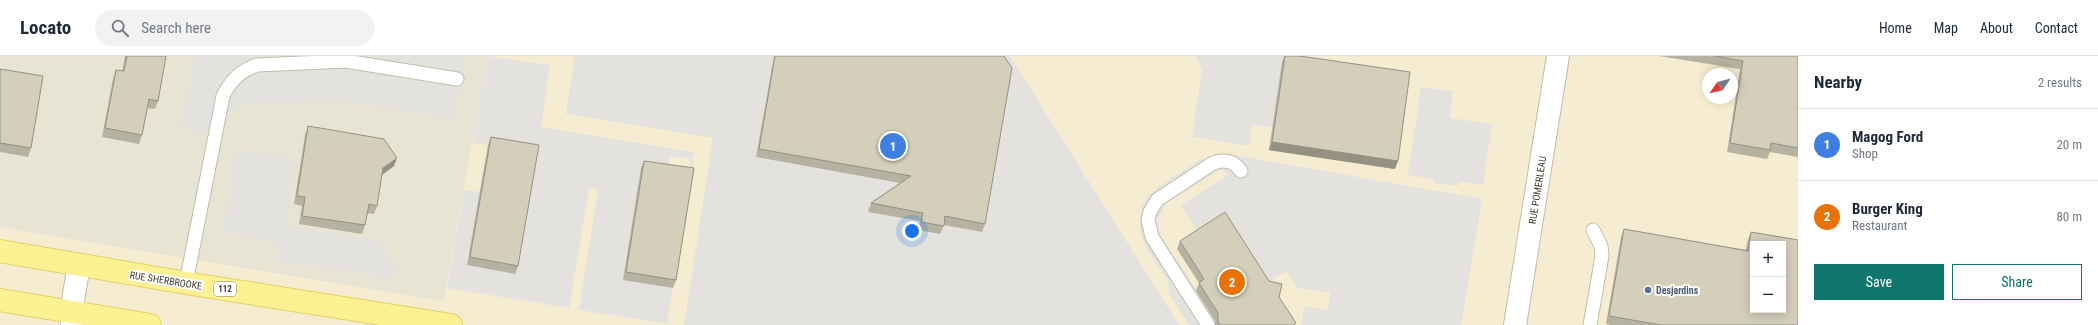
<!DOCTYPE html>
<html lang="en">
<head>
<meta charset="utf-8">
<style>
  :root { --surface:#fff; --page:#f2f2f3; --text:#1f2937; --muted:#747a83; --line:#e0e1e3; --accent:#0f766e }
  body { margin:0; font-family:"Roboto Condensed",sans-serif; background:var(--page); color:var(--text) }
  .controls { position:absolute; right:12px; bottom:12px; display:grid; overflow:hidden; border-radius:0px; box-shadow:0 2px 10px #0003 }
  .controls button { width:36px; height:36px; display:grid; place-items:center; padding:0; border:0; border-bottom:1px solid var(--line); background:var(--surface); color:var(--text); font:20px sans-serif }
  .compass { position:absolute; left:1702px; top:12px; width:36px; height:36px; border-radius:50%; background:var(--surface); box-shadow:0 2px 10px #0003; rotate:235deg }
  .you { position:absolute; left:912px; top:175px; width:14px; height:14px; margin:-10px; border:3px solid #fff; border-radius:50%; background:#1a73e8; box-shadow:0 0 0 6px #1a73e833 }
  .badge { display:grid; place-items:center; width:26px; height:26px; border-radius:50%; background:var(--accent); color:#fff; font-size:13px; font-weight:700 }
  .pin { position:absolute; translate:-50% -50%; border:2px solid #fff; box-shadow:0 1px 4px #0006 }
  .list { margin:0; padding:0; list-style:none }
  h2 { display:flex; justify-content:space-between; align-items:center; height:52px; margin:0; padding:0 16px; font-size:17px }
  h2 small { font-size:13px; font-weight:400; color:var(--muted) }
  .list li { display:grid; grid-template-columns:26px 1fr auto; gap:12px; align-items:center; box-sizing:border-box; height:72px; padding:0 16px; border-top:1px solid var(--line) }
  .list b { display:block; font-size:15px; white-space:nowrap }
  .list p { margin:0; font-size:13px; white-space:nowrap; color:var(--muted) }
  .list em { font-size:13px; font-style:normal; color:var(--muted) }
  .actions { display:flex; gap:8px; padding:12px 16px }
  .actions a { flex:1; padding:9px 0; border:1px solid var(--accent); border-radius:0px; text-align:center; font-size:14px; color:var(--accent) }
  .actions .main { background:var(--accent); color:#fff }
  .icon { flex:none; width:22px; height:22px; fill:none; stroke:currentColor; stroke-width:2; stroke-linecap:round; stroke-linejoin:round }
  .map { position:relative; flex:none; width:1798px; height:269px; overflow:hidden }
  header { display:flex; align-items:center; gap:24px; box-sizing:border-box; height:56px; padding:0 20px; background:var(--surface); border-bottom:1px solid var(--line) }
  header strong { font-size:19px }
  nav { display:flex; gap:22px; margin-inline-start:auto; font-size:14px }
  .search { width:280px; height:36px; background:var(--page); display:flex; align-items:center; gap:10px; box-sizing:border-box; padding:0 14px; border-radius:22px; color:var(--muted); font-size:15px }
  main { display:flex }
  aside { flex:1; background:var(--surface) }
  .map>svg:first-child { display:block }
</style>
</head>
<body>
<header>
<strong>Locato</strong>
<div class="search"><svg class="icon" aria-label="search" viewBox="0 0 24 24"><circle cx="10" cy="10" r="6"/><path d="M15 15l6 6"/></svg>Search here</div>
<nav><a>Home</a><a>Map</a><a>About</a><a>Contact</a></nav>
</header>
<main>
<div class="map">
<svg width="1798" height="269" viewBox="0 0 1798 269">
  <rect width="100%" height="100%" fill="#f3f1e6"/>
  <path fill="#e7e4d4" d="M 0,0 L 487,0 L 444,246 L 0,171 Z"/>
  <path fill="#f5ecd1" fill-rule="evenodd" d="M 487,0 L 1798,0 L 1798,269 L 0,269 L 0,171 L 444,246 ZM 1708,18 L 1732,18 L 1732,42 L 1708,42 ZM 1753,188 L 1783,188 L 1783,254 L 1753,254 Z"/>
  <path fill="#e4e2de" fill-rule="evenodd" d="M 196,0 L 465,0 L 455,63 L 343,45 L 245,47 L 202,77 L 180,71 Z
    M 487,0 L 550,9 L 541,71 L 694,96 L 691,120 L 641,113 L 623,223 L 673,232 L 667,268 L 579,254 L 598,133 L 589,132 L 569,252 L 447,232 L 464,134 L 480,136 L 488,89 L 472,87 ZM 670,100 L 691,103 L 689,116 L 669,113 Z
    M 575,0 L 1010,0 L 1179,269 L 684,269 L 713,82 L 566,58 Z
    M 1196,0 L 1283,0 L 1273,71 L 1252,69 L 1249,90 L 1192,81 L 1202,13 Z
    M 1421,31 L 1453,35 L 1450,62 L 1492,68 L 1483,129 L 1459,126 L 1458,130 L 1434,127 L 1434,123 L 1408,119 Z
    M 240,94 L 295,102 L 285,170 L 378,185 L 396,208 L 394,222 L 276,204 L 278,192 L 272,184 L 224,177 L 234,111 L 233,101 Z
    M 1216,98 L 1229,98 L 1482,143 L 1461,269 L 1301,269 L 1304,250 L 1328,254 L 1330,237 L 1298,232 L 1286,215 L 1264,229 L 1200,179 L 1181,149 L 1229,119 L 1226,116 L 1219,114 L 1167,147 L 1159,160 L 1158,170 L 1161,180 L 1197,234 L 1192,237 L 1212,269 L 1189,269 L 1168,236 L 1169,227 L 1146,191 L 1140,176 L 1140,166 L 1142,151 L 1147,142 L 1158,131 L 1200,104 Z"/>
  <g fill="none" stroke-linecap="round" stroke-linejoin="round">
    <g stroke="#c1bdab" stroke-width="15">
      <path id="lane" d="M 186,227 L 223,40 C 231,24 240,15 257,9 L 346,5 L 457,23
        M 1208,269 L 1152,181 L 1148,164 L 1150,156 L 1157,144 L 1213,107 C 1225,103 1234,105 1241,115
        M 1590,269 L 1602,200 L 1601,190 L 1593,174"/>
    </g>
    <g stroke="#c1bdab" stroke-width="24">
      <path id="street" d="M 72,269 L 71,256 L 79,209
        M 1515,269 L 1558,0"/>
    </g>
    <g stroke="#e3d263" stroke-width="24">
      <path id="primary" d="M 0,195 L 186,227 L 451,269
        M 0,244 L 150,269"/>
    </g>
    <use href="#lane" stroke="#fff" stroke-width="13"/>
    <use href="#street" stroke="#fff" stroke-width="22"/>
    <use href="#primary" stroke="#fef194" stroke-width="22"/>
  </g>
  <path fill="#b6b2a1" d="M 125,0 L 166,0 L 158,45 L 155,53 L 147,52 L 142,79 L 139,88 L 102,81 L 113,23 L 116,14 L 122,15 Z
    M 774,0 L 1004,0 L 985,168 L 982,176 L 944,169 L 940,178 L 918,174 L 920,165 L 868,156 L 871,147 L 900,127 L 756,101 Z
    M 1284,0 L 1300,0 L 1395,113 L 1269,94 L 1282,6 Z
    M 1659,0 L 1798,0 L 1798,101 L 1770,96 L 1767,103 L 1727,96 L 1740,13 Z
    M 0,13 L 31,92 L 28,101 L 0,96 Z
    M 308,70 L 394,110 L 382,119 L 377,150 L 374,158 L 367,157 L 365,169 L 362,178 L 299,168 L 302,150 L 294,148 L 305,79 Z
    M 491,81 L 518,210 L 515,218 L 467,209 L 488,89 Z
    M 644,105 L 676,224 L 673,232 L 623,224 L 641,112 Z
    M 1624,173 L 1746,194 L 1748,184 L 1751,176 L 1798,269 L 1611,269 L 1606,268 L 1621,181 Z
    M 1180,185 L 1279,241 L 1296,267 L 1295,269 L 1215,269 L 1215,265 L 1196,235 L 1199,227 L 1177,193 Z"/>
  <path fill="#949183" d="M 1272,86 L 1398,105 L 1395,113 L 1269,94 Z
    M 397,102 L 394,110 L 380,120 L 383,112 Z"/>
  <path fill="#d4cfbb" stroke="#949183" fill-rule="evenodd" d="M 127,0 L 166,0 L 158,45 L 149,43 L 142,79 L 105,72 L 116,14 L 124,15 Z
    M 775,0 L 1004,0 L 1012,12 L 985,168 L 945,160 L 944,170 L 921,166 L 923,157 L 871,147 L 911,120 L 759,93 Z
    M 1285,0 L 1300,0 L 1410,16 L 1398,105 L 1272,86 Z
    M 1715,0 L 1798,0 L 1798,92 L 1771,87 L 1770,94 L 1730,87 L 1743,5 Z
    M 0,13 L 43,20 L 31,92 L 0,87 Z
    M 308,70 L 384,83 L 397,102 L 383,112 L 377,150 L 369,148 L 365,169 L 302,160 L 305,141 L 297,140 Z
    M 491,81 L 539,89 L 518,210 L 470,201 Z
    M 644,105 L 694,112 L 676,224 L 626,216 Z
    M 1225,156 L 1269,225 L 1282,228 L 1279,241 L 1296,267 L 1293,269 L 1220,269 L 1218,265 L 1218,257 L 1199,227 L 1204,223 L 1180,185 Z
    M 1624,173 L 1748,195 L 1751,176 L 1798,184 L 1798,269 L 1661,269 L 1609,260 ZM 1753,188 L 1783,188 L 1783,254 L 1753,254 Z"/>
  <circle fill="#5c6f8a" stroke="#fff" stroke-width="1.5" cx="1648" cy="234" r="4"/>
  <g text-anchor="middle" stroke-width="4" stroke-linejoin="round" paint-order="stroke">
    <rect fill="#fff" stroke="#7e7b72" stroke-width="1" x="214" y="226" width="22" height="14" rx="3"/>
    <g font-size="9" font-weight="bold" fill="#464235">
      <text x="225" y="236">112</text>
    </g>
    <g font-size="10" fill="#464235" stroke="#fff">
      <text transform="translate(1537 134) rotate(-81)" y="4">RUE POMERLEAU</text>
      <text transform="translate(166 224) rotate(9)" y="4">RUE SHERBROOKE</text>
    </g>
    <g font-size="10" font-weight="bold" fill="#4e5e75" stroke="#fff" text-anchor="start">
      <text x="1656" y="238">Desjardins</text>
    </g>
  </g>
</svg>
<div class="controls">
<button>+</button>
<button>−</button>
</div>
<svg class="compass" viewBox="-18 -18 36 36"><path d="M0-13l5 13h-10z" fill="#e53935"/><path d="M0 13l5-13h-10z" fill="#747a83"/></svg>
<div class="you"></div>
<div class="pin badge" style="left:893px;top:90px;background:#3f7fe0">1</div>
<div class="pin badge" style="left:1232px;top:226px;background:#e8710a">2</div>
</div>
<aside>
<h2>Nearby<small>2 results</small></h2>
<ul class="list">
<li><span class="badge" style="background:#3f7fe0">1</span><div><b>Magog Ford</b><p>Shop</p></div><em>20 m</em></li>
<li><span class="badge" style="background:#e8710a">2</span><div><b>Burger King</b><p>Restaurant</p></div><em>80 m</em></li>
</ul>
<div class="actions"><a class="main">Save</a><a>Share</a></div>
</aside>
</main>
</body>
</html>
